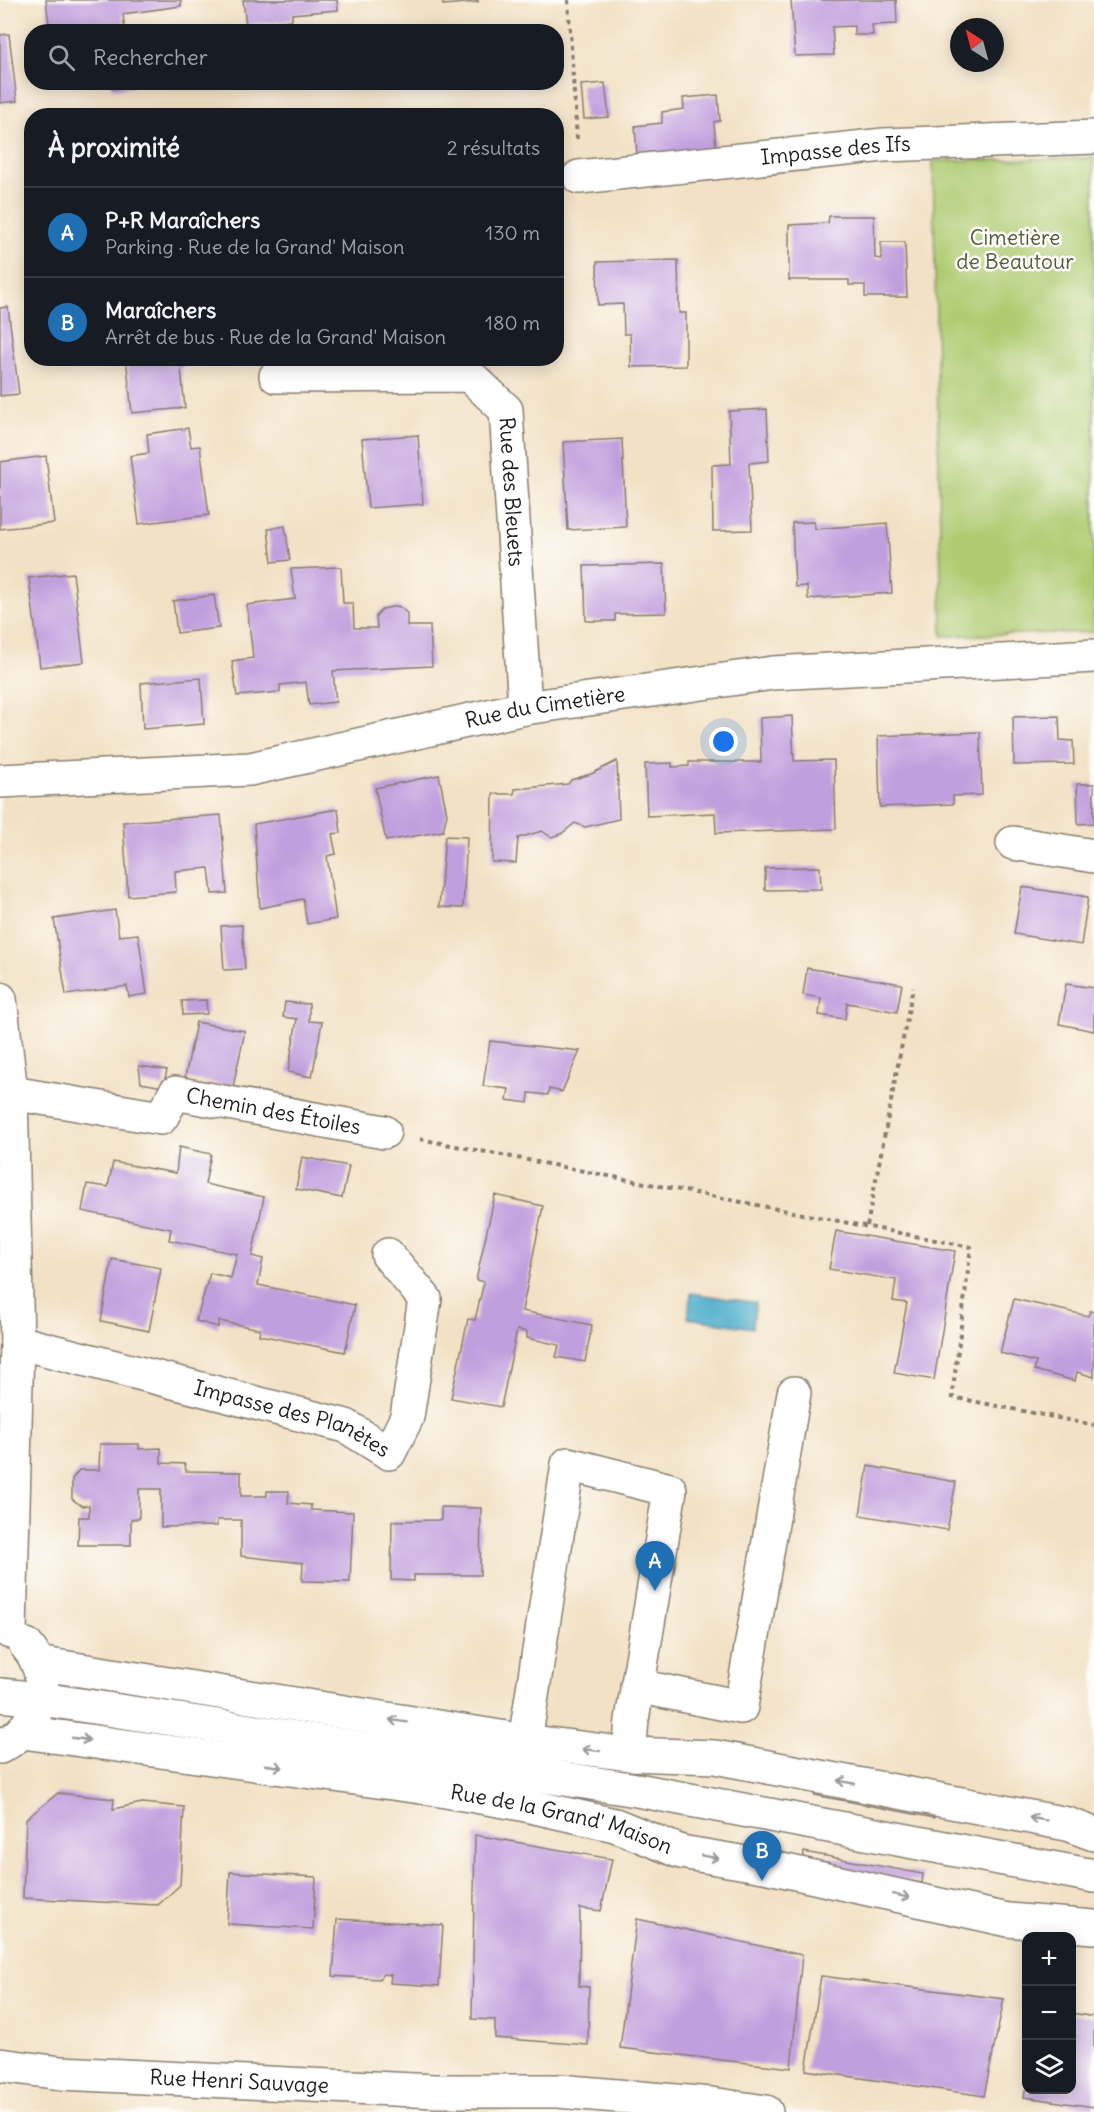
<!DOCTYPE html>
<html lang="fr">
<head>
<meta charset="utf-8">
<style>
  :root { --surface:#171b24; --page:#242831; --text:#f1f3f6; --muted:#9ea1a6; --line:#363941; --accent:#1f6fb2 }
  body { margin:0; font-family:Delius,sans-serif; background:var(--page); color:var(--text) }
  .controls { position:absolute; right:18px; bottom:18px; display:grid; overflow:hidden; border-radius:12px; box-shadow:0 3px 15px #0003 }
  .controls button { width:54px; height:54px; display:grid; place-items:center; padding:0; border:0; border-bottom:2px solid var(--line); background:var(--surface); color:var(--text); font:30px sans-serif }
  .compass { position:absolute; left:950px; top:18px; width:54px; height:54px; border-radius:50%; background:var(--surface); box-shadow:0 3px 15px #0003; rotate:324deg }
  .you { position:absolute; left:724px; top:742px; width:21px; height:21px; margin:-15px; border:4px solid #fff; border-radius:50%; background:#1a73e8; box-shadow:0 0 0 9px #1a73e833 }
  .badge { display:grid; place-items:center; width:39px; height:39px; border-radius:50%; background:var(--accent); color:#fff; font-size:20px; font-weight:700 }
  .pin { position:absolute; translate:-50% -50px; filter:drop-shadow(0 2px 3px #0008) }
  .pin::after { content:''; position:absolute; top:32px; width:21px; height:18px; background:inherit; clip-path:polygon(0 0,100% 0,50% 100%) }
  .list { margin:0; padding:0; list-style:none }
  h2 { display:flex; justify-content:space-between; align-items:center; height:78px; margin:0; padding:0 24px; font-size:26px }
  h2 small { font-size:20px; font-weight:400; color:var(--muted) }
  .list li { display:grid; grid-template-columns:39px 1fr auto; gap:18px; align-items:center; box-sizing:border-box; height:90px; padding:0 24px; border-top:2px solid var(--line) }
  .list b { display:block; font-size:22px; white-space:nowrap }
  .list p { margin:0; font-size:20px; white-space:nowrap; color:var(--muted) }
  .list em { font-size:20px; font-style:normal; color:var(--muted) }
  .icon { flex:none; width:33px; height:33px; fill:none; stroke:currentColor; stroke-width:2; stroke-linecap:round; stroke-linejoin:round }
  .map { position:relative; flex:none; width:1094px; height:2112px; overflow:hidden }
  .search { position:absolute; background:var(--surface); box-shadow:0 3px 15px #0003; left:24px; top:24px; width:540px; height:66px; display:flex; align-items:center; gap:15px; box-sizing:border-box; padding:0 21px; border-radius:24px; color:var(--muted); font-size:22px }
  .panel { position:absolute; background:var(--surface); box-shadow:0 3px 15px #0003; left:24px; top:108px; width:540px; height:258px; border-radius:24px }
  .map>svg:first-child { display:block }
</style>
</head>
<body>
<div class="map">
<svg width="1094" height="2112" viewBox="0 0 1094 2112">
  <rect width="100%" height="100%" fill="#fdfcf7"/>
  <filter id="ink" filterUnits="userSpaceOnUse"><feTurbulence type="fractalNoise" baseFrequency=".0167" numOctaves="2"/><feDisplacementMap in="SourceGraphic" scale="12" xChannelSelector="R" yChannelSelector="G"/><feConvolveMatrix kernelMatrix="1 2 1 2 8 2 1 2 1" color-interpolation-filters="sRGB"/></filter>
  <filter id="wash" filterUnits="userSpaceOnUse"><feTurbulence type="fractalNoise" baseFrequency=".008" numOctaves="4" result="noise"/><feDisplacementMap in="SourceGraphic" scale="24" xChannelSelector="R" yChannelSelector="G"/><feGaussianBlur stdDeviation="1.35" result="paint"/><feColorMatrix in="noise" values="0 0 0 0 0 0 0 0 0 0 0 0 0 0 0 0 0 1.4 0 .05"/><feComposite in="paint" operator="in"/></filter>
  <g filter="url(#wash)">
    <rect width="100%" height="100%" fill="#f2e1c4"/>
    <path fill="#afcc72" stroke="#667447" stroke-width="1.5" d="M 1094,158 L 1094,632 L 942,636 L 933,161 Z"/>
    <path fill="#4badca" stroke="#346473" stroke-width="1.5" d="M 691,1293 L 756,1303 L 752,1328 L 688,1318 Z"/>
    <g id="blocks">
      <path fill="#c19fde" d="M 46,0 L 181,0 L 181,6 L 123,14 L 125,32 L 50,32 Z
        M 243,0 L 337,0 L 338,10 L 292,14 L 292,20 L 246,25 Z
        M 443,0 L 478,0 L 478,2 L 443,5 Z
        M 791,0 L 896,0 L 897,24 L 872,25 L 873,35 L 854,35 L 854,26 L 832,27 L 834,55 L 795,56 Z
        M 9,34 L 17,101 L 0,103 L 0,35 Z
        M 111,82 L 132,82 L 133,87 L 112,89 Z
        M 605,83 L 609,117 L 584,119 L 581,85 Z
        M 718,95 L 720,121 L 714,122 L 716,150 L 637,156 L 635,126 L 662,123 L 662,112 L 684,109 L 683,98 Z
        M 829,216 L 874,216 L 875,258 L 882,259 L 881,242 L 905,242 L 907,297 L 865,297 L 865,285 L 849,285 L 849,280 L 789,280 L 789,225 L 828,223 Z
        M 678,260 L 679,313 L 686,313 L 686,366 L 631,367 L 630,334 L 624,334 L 623,304 L 598,305 L 597,262 Z
        M 8,307 L 19,394 L 0,396 L 0,308 Z
        M 126,358 L 193,358 L 181,369 L 185,408 L 132,413 Z
        M 767,409 L 769,461 L 749,463 L 752,530 L 713,531 L 712,465 L 731,464 L 729,411 Z
        M 188,428 L 191,447 L 200,446 L 209,515 L 139,524 L 130,456 L 149,453 L 147,434 Z
        M 418,435 L 423,504 L 368,508 L 362,439 Z
        M 622,439 L 626,527 L 568,530 L 563,442 Z
        M 46,456 L 54,523 L 0,529 L 0,462 Z
        M 814,522 L 815,529 L 887,523 L 892,593 L 808,599 L 807,586 L 795,587 L 792,523 Z
        M 285,526 L 290,560 L 272,562 L 268,529 Z
        M 664,564 L 666,613 L 615,614 L 615,621 L 586,621 L 584,566 Z
        M 341,567 L 343,603 L 353,603 L 354,628 L 377,628 L 376,616 L 382,609 L 398,606 L 407,613 L 407,626 L 430,626 L 432,666 L 333,671 L 336,702 L 309,705 L 306,682 L 280,685 L 280,692 L 237,696 L 232,661 L 253,658 L 247,605 L 295,599 L 291,569 Z
        M 73,573 L 84,662 L 40,667 L 29,578 Z
        M 214,595 L 219,628 L 177,633 L 173,601 Z
        M 201,678 L 204,724 L 143,729 L 141,683 Z
        M 792,716 L 794,761 L 834,760 L 836,829 L 716,833 L 715,813 L 647,816 L 645,764 L 672,763 L 672,767 L 689,766 L 689,762 L 761,762 L 760,718 Z
        M 1059,716 L 1060,740 L 1073,741 L 1074,764 L 1014,765 L 1013,717 Z
        M 980,732 L 982,795 L 953,796 L 953,804 L 880,807 L 878,736 Z
        M 617,761 L 619,819 L 585,827 L 575,823 L 561,834 L 551,837 L 542,831 L 518,838 L 516,863 L 492,862 L 493,794 L 514,794 L 515,789 L 568,784 L 571,780 L 591,774 Z
        M 439,775 L 447,814 L 443,831 L 386,841 L 375,788 Z
        M 1077,784 L 1094,784 L 1094,823 L 1078,824 Z
        M 338,809 L 341,833 L 332,834 L 336,854 L 327,856 L 336,919 L 307,924 L 303,899 L 260,908 L 254,824 Z
        M 221,815 L 227,893 L 212,894 L 209,868 L 175,871 L 176,892 L 128,896 L 123,822 Z
        M 445,836 L 467,837 L 463,908 L 439,907 Z
        M 820,867 L 821,889 L 765,890 L 765,868 Z
        M 1022,887 L 1088,897 L 1081,945 L 1014,934 Z
        M 115,910 L 119,936 L 138,934 L 147,994 L 129,997 L 127,986 L 66,995 L 54,919 Z
        M 242,925 L 245,969 L 224,970 L 221,926 Z
        M 807,968 L 902,984 L 897,1012 L 847,1003 L 845,1019 L 819,1015 L 821,998 L 803,995 Z
        M 1066,984 L 1094,988 L 1094,1031 L 1059,1024 Z
        M 206,1000 L 207,1014 L 183,1015 L 182,1001 Z
        M 285,1002 L 309,1004 L 309,1021 L 322,1022 L 312,1077 L 288,1072 L 297,1019 L 283,1017 Z
        M 196,1022 L 245,1031 L 233,1087 L 185,1078 Z
        M 490,1041 L 580,1051 L 562,1092 L 549,1089 L 548,1095 L 529,1093 L 528,1103 L 507,1100 L 509,1089 L 483,1086 Z
        M 139,1066 L 167,1070 L 163,1087 L 141,1083 Z
        M 179,1147 L 211,1154 L 205,1184 L 264,1197 L 252,1256 L 263,1259 L 258,1285 L 355,1305 L 345,1352 L 259,1335 L 260,1329 L 219,1321 L 218,1327 L 196,1321 L 210,1273 L 231,1278 L 237,1254 L 169,1240 L 171,1229 L 82,1211 L 87,1184 L 108,1187 L 113,1162 L 176,1173 Z
        M 302,1157 L 349,1166 L 342,1198 L 296,1189 Z
        M 495,1195 L 543,1206 L 522,1311 L 592,1325 L 585,1362 L 556,1357 L 559,1345 L 527,1338 L 527,1332 L 517,1330 L 501,1407 L 451,1398 L 468,1319 L 475,1320 L 484,1282 L 476,1280 Z
        M 836,1231 L 955,1251 L 934,1380 L 894,1373 L 907,1303 L 893,1301 L 896,1280 L 829,1269 Z
        M 112,1259 L 161,1268 L 149,1331 L 101,1321 Z
        M 1014,1299 L 1088,1316 L 1090,1311 L 1094,1312 L 1094,1377 L 1077,1372 L 1075,1381 L 1034,1370 L 1036,1362 L 1000,1353 Z
        M 100,1444 L 139,1444 L 139,1449 L 161,1448 L 161,1463 L 185,1464 L 186,1471 L 241,1472 L 241,1496 L 267,1496 L 267,1491 L 289,1491 L 288,1503 L 311,1505 L 311,1510 L 353,1512 L 350,1582 L 302,1581 L 303,1563 L 241,1556 L 241,1520 L 217,1520 L 217,1526 L 161,1527 L 161,1489 L 139,1489 L 139,1519 L 131,1519 L 131,1545 L 78,1545 L 79,1517 L 89,1517 L 89,1505 L 82,1506 L 72,1499 L 72,1479 L 79,1470 L 99,1470 Z
        M 868,1466 L 956,1482 L 947,1530 L 860,1515 Z
        M 441,1507 L 481,1508 L 480,1575 L 414,1575 L 414,1581 L 391,1580 L 392,1521 L 441,1520 Z
        M 816,1786 L 936,1809 L 934,1818 L 814,1795 Z
        M 58,1793 L 114,1799 L 113,1809 L 142,1803 L 184,1807 L 180,1885 L 158,1905 L 23,1898 L 26,1819 Z
        M 475,1835 L 612,1859 L 601,1911 L 580,1908 L 579,1986 L 589,1987 L 588,2045 L 495,2038 L 495,2020 L 472,2019 Z
        M 804,1852 L 923,1874 L 922,1883 L 803,1861 Z
        M 230,1872 L 316,1877 L 313,1929 L 227,1924 Z
        M 337,1919 L 443,1925 L 439,1986 L 390,1983 L 391,1975 L 383,1974 L 379,1979 L 333,1976 Z
        M 637,1919 L 802,1955 L 791,2068 L 620,2048 Z
        M 821,1976 L 1004,1999 L 984,2096 L 806,2070 Z
        M 1072,2013 L 1094,2017 L 1094,2107 L 1024,2097 L 1025,2090 L 1072,2090 Z"/>
    </g>
  </g>
  <g filter="url(#ink)">
    <use href="#blocks" fill-opacity="0" stroke="#877e70" stroke-width="1.5"/>
    <g fill="none" stroke-linecap="round" stroke-linejoin="round">
      <g stroke="#877e70" stroke-width="36">
        <g id="minor">
          <path id="s1" d="M 579,177 L 884,145 L 1094,137"/>
          <path id="s2" d="M 276,376 L 469,375 L 506,410 L 525,708"/>
          <path id="s3" d="M 0,781 L 250,769 L 525,708 L 773,673 L 1094,656"/>
          <path d="M 1013,843 L 1094,856"/>
          <path id="s4" d="M 0,1091 L 161,1118 L 175,1093 L 384,1132"/>
          <path id="s5" d="M 17,1342 L 346,1426 L 389,1453 L 407,1417 L 425,1299 L 388,1255"/>
          <path d="M 637,1686 L 741,1707 L 794,1393"/>
          <path d="M 0,1695 L 41,1699 L 637,1790 L 1094,1876"/>
          <path d="M 525,1741 L 568,1464 L 670,1490 L 632,1720 L 629,1754"/>
          <path id="s6" d="M 0,2065 L 61,2073 L 435,2091 L 558,2091 L 711,2104 L 766,2112"/>
        </g>
      </g>
      <g stroke="#877e70" stroke-width="36">
        <g id="major">
          <path d="M 0,999 L 11,1092 L 17,1342 L 10,1632"/>
          <path d="M 37,1663 L 525,1741 L 629,1754 L 715,1757 L 1067,1824 L 1094,1834"/>
          <path id="s7" d="M 23,1732 L 428,1788 L 516,1803 L 615,1825 L 681,1852 L 764,1866 L 1008,1920 L 1094,1927"/>
          <path d="M 0,1747 C 39,1728 57,1680 26,1645"/>
        </g>
      </g>
      <path stroke="#877e70" stroke-width="4" stroke-dasharray="4.5 4.5" stroke-linecap="butt" d="M 568,0 L 577,140
        M 420,1139 L 971,1247 L 952,1397 L 1094,1425
        M 867,1226 L 913,987"/>
      <use href="#minor" stroke="#fff" stroke-width="33"/>
      <use href="#major" stroke="#fff" stroke-width="33"/>
    </g>
    <defs><path id="oneway-shaft" d="M-6 0H5M1.5-3L5.5 0L1.5 3" fill="none" stroke-width="1.6" stroke-linecap="round" stroke-linejoin="round" transform="scale(1.5)"/></defs>
    <g stroke="#999">
      <use href="#oneway-shaft" transform="translate(398 1721) rotate(-171)"/>
      <use href="#oneway-shaft" transform="translate(81 1739) rotate(8)"/>
      <use href="#oneway-shaft" transform="translate(591 1750) rotate(-173)"/>
      <use href="#oneway-shaft" transform="translate(274 1766) rotate(8)"/>
      <use href="#oneway-shaft" transform="translate(846 1782) rotate(-169)"/>
      <use href="#oneway-shaft" transform="translate(1038 1819) rotate(-170)"/>
      <use href="#oneway-shaft" transform="translate(710 1857) rotate(10)"/>
      <use href="#oneway-shaft" transform="translate(901 1896) rotate(12)"/>
    </g>
  </g>
  <g text-anchor="middle" stroke-width="5" stroke-linejoin="round" paint-order="stroke">
    <g font-size="21" fill="#1c1c1c" stroke="#fdfcf7">
      <text dy="7" stroke="none"><textPath href="#s1" startOffset="258">Impasse des Ifs</textPath></text>
      <text dy="7" stroke="none"><textPath href="#s2" startOffset="326">Rue des Bleuets</textPath></text>
      <text dy="7" stroke="none"><textPath href="#s3" startOffset="552">Rue du Cimetière</textPath></text>
      <text dy="7" stroke="none"><textPath href="#s4" startOffset="292">Chemin des Étoiles</textPath></text>
      <text dy="7" stroke="none"><textPath href="#s5" startOffset="286">Impasse des Planètes</textPath></text>
      <text dy="7" stroke="none"><textPath href="#s7" startOffset="546">Rue de la Grand' Maison</textPath></text>
      <text dy="7" stroke="none"><textPath href="#s6" startOffset="240">Rue Henri Sauvage</textPath></text>
    </g>
    <g font-size="21" fill="#4f5a3a" stroke="#fdfcf7">
      <text x="1015" y="245">Cimetière<tspan x="1015" dy="24">de Beautour</tspan></text>
    </g>
  </g>
</svg>
<div class="controls">
<button>+</button>
<button>−</button>
<button><svg class="icon" aria-label="layers" viewBox="0 0 24 24"><path d="M12 4l9 5-9 5-9-5zM3 14l9 5 9-5"/></svg></button>
</div>
<svg class="compass" viewBox="-18 -18 36 36"><path d="M0-13l5 13h-10z" fill="#e53935"/><path d="M0 13l5-13h-10z" fill="#9ea1a6"/></svg>
<div class="you"></div>
<div class="pin badge" style="left:655px;top:1591px">A</div>
<div class="pin badge" style="left:762px;top:1881px">B</div>
<div class="search"><svg class="icon" aria-label="search" viewBox="0 0 24 24"><circle cx="10" cy="10" r="6"/><path d="M15 15l6 6"/></svg>Rechercher</div>
<section class="panel">
<h2>À proximité<small>2 résultats</small></h2>
<ul class="list">
<li><span class="badge">A</span><div><b>P+R Maraîchers</b><p>Parking · Rue de la Grand' Maison</p></div><em>130 m</em></li>
<li><span class="badge">B</span><div><b>Maraîchers</b><p>Arrêt de bus · Rue de la Grand' Maison</p></div><em>180 m</em></li>
</ul>
</section>
</div>
</body>
</html>
